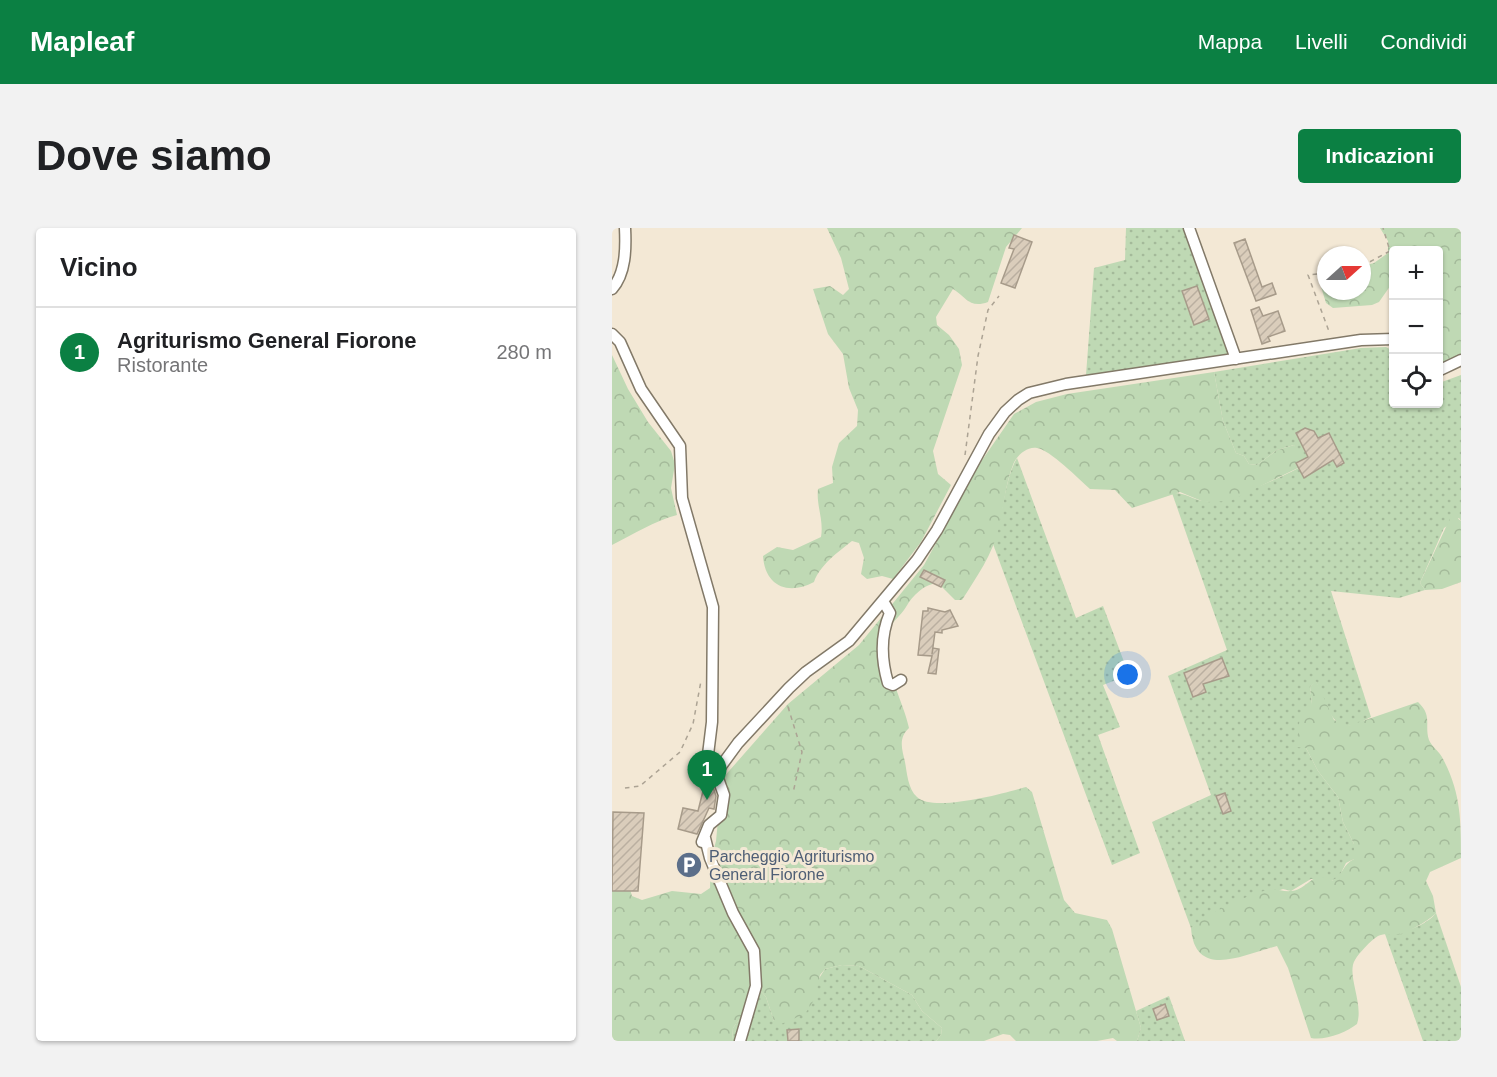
<!DOCTYPE html>
<html lang="it">
<head>
<meta charset="utf-8">
<style>
  :root { --surface:#fff; --page:#f2f2f2; --text:#202124; --muted:#757577; --line:#e0e0e0; --accent:#0b8043 }
  body { margin:0; font-family:Arial,sans-serif; background:var(--page); color:var(--text) }
  .controls { position:absolute; right:18px; top:18px; display:grid; overflow:hidden; border-radius:6px; box-shadow:0 2px 4px #0004 }
  .controls button { width:54px; height:54px; display:grid; place-items:center; padding:0; border:0; border-bottom:2px solid var(--line); background:var(--surface); color:var(--text); font:30px sans-serif }
  .compass { position:absolute; left:705px; top:18px; width:54px; height:54px; border-radius:50%; background:var(--surface); box-shadow:0 2px 4px #0004; rotate:69deg }
  .you { position:absolute; left:516px; top:447px; width:21px; height:21px; margin:-15px; border:4px solid #fff; border-radius:50%; background:#1a73e8; box-shadow:0 0 0 9px #1a73e833 }
  .badge { display:grid; place-items:center; width:39px; height:39px; border-radius:50%; background:var(--accent); color:#fff; font-size:20px; font-weight:700 }
  .pin { position:absolute; translate:-50% -50px; filter:drop-shadow(0 2px 3px #0008) }
  .pin::after { content:''; position:absolute; top:32px; width:21px; height:18px; background:inherit; clip-path:polygon(0 0,100% 0,50% 100%) }
  .list { margin:0; padding:0; list-style:none }
  h2 { display:flex; justify-content:space-between; align-items:center; height:78px; margin:0; padding:0 24px; font-size:26px }
  h2 small { font-size:20px; font-weight:400; color:var(--muted) }
  .list li { display:grid; grid-template-columns:39px 1fr auto; gap:18px; align-items:center; box-sizing:border-box; height:90px; padding:0 24px; border-top:2px solid var(--line) }
  .list b { display:block; font-size:22px; white-space:nowrap }
  .list p { margin:0; font-size:20px; white-space:nowrap; color:var(--muted) }
  .list em { font-size:20px; font-style:normal; color:var(--muted) }
  .icon { flex:none; width:33px; height:33px; fill:none; stroke:currentColor; stroke-width:2; stroke-linecap:round; stroke-linejoin:round }
  .map { position:relative; flex:none; width:849px; height:813px; overflow:hidden; border-radius:6px }
  header { display:flex; align-items:center; gap:36px; box-sizing:border-box; height:84px; padding:0 30px; background:var(--accent); color:#fff }
  header strong { font-size:28px }
  nav { display:flex; gap:33px; margin-inline-start:auto; font-size:21px }
  .intro { display:flex; align-items:center; justify-content:space-between; box-sizing:border-box; height:144px; padding:0 36px }
  h1 { margin:0; font-size:42px }
  .button { padding:15px 27px; border-radius:6px; background:var(--accent); color:#fff; font-size:21px; font-weight:700 }
  main { display:flex; gap:36px; padding:0 36px }
  aside { flex:1; background:var(--surface); border-radius:6px; box-shadow:0 2px 4px #0004 }
  .map>svg:first-child { display:block }
</style>
</head>
<body>
<header>
<strong>Mapleaf</strong>
<nav><a>Mappa</a><a>Livelli</a><a>Condividi</a></nav>
</header>
<div class="intro"><h1>Dove siamo</h1><a class="button">Indicazioni</a></div>
<main>
<aside>
<h2>Vicino<small></small></h2>
<ul class="list">
<li><span class="badge">1</span><div><b>Agriturismo General Fiorone</b><p>Ristorante</p></div><em>280 m</em></li>
</ul>
</aside>
<div class="map">
<svg width="849" height="813" viewBox="0 0 849 813">
  <defs>
    <pattern id="grass-dots" width="8" height="8" patternUnits="userSpaceOnUse" patternTransform="scale(1.5)"><rect width="8" height="8" fill="#bfd9b4"/><path d="M2 2h.1M6 6h.1" fill="none" stroke="#a4ba9a" stroke-width="1.8" stroke-linecap="round"/></pattern>
    <pattern id="forest-crowns" width="20" height="18" patternUnits="userSpaceOnUse" patternTransform="scale(1.5)"><rect width="20" height="18" fill="#bfd9b4"/><path d="M2 6a3 3 0 1 1 6 0M12 15a3 3 0 1 1 6 0" fill="none" stroke="#a4ba9a"/></pattern>
    <pattern id="building-hatch" width="6" height="6" patternUnits="userSpaceOnUse" patternTransform="scale(1.5)"><rect width="6" height="6" fill="#dacdbb"/><path d="M-1 1l2-2M0 6l6-6M5 7l2-2" fill="none" stroke="#baafa0"/></pattern>
  </defs>
  <rect width="100%" height="100%" fill="#f3e8d5"/>
  <path fill="url(#grass-dots)" d="M 514,0 L 582,0 L 590,18 L 617,127 L 474,147 L 482,40 L 513,32 Z
    M 774,119 L 781,123 L 782,176 L 826,176 L 827,155 L 849,147 L 849,293 L 847,290 L 832,300 L 808,355 L 813,362 L 787,370 L 719,363 L 759,489 C 752,492 744,498 736,498 C 719,499 710,467 704,454 L 698,459 L 700,476 L 694,520 L 706,543 L 726,569 L 731,594 L 742,616 L 742,631 L 734,635 L 727,649 L 720,653 L 699,651 L 679,663 L 671,661 L 609,682 L 579,700 L 540,594 L 599,567 L 556,448 L 615,422 L 560,265 C 572,264 580,271 591,273 C 609,277 671,249 688,239 L 682,217 L 665,222 L 645,237 L 637,236 L 632,228 L 624,225 L 611,193 L 602,144 L 749,120 Z
    M 405,230 L 464,390 L 491,378 L 517,447 L 491,457 L 508,499 L 486,507 L 528,625 L 500,637 L 381,316 C 391,290 392,252 405,230 Z
    M 824,685 L 849,759 L 849,813 L 811,813 L 773,706 C 789,707 815,697 824,685 Z
    M 230,737 L 247,738 L 300,767 L 310,783 L 330,800 L 329,807 L 324,813 L 120,813 L 121,800 L 148,762 L 154,769 L 162,793 L 204,763 L 204,755 L 213,741 Z
    M 557,768 L 573,813 L 525,813 L 529,800 L 524,783 Z"/>
  <path fill="url(#forest-crowns)" d="M 215,0 L 410,0 L 394,19 L 376,74 C 358,81 354,69 341,61 L 324,89 L 325,97 L 337,107 L 347,121 L 350,137 L 321,223 L 326,246 L 339,257 L 309,314 L 281,351 L 270,348 L 255,351 L 249,346 L 252,330 L 247,315 L 240,313 C 226,324 208,337 202,354 C 176,368 153,358 151,328 L 165,319 L 181,322 L 209,309 C 212,292 204,277 206,261 L 221,255 L 220,239 L 227,215 L 245,198 L 246,182 L 237,160 L 231,126 L 216,106 L 201,61 L 218,58 L 231,67 L 237,61 L 229,30 Z
    M 768,0 L 849,0 L 849,128 L 827,139 L 826,22 L 782,22 L 781,54 L 767,74 L 760,77 L 721,80 L 714,75 L 707,52 L 714,40 L 714,63 L 750,63 L 750,38 L 762,35 L 776,25 L 776,13 Z
    M 0,127 L 16,161 L 36,194 L 59,223 L 63,236 L 59,260 L 65,287 C 42,293 22,306 0,317 Z
    M 602,144 L 611,193 L 624,225 L 632,228 L 637,236 L 645,237 L 665,222 L 682,217 L 691,231 L 688,239 L 618,273 L 592,274 L 568,264 L 520,280 L 503,262 L 478,261 C 468,252 437,221 425,220 C 415,218 404,228 401,237 C 393,257 392,279 387,299 C 381,326 364,350 350,372 L 343,372 L 326,355 C 312,356 301,367 294,379 C 289,388 277,396 275,405 C 268,434 291,471 297,500 C 286,510 290,521 293,534 C 295,545 296,561 305,569 C 321,585 394,565 414,559 L 420,564 L 452,672 L 463,685 L 495,692 L 500,701 L 529,800 L 525,813 L 505,813 L 501,810 L 485,813 L 404,813 L 398,807 L 391,806 L 372,813 L 324,813 L 329,807 L 330,800 L 310,783 L 300,767 L 247,738 L 230,737 L 213,741 L 208,747 L 202,772 L 193,786 L 169,796 L 162,793 L 154,769 L 148,762 L 121,800 L 120,813 L 0,813 L 0,656 L 15,651 L 20,668 L 30,672 L 60,663 L 89,666 L 98,660 L 99,631 L 104,613 L 110,551 L 176,476 L 247,417 L 312,337 L 366,238 L 402,186 L 424,174 L 455,166 Z
    M 840,286 L 849,293 L 849,354 L 830,361 L 813,362 L 808,355 Z
    M 704,453 L 722,492 L 736,498 L 806,474 C 821,488 812,497 817,512 C 820,519 828,524 831,531 C 849,565 849,593 849,630 L 818,644 L 814,653 L 821,668 L 824,685 C 819,691 797,704 789,706 C 781,708 773,704 766,708 C 759,712 747,725 743,732 C 734,746 752,776 745,796 C 735,804 713,813 699,810 L 676,740 L 665,718 C 633,726 583,753 579,700 C 597,685 633,668 655,662 C 664,660 671,664 679,663 C 696,662 701,640 720,653 C 731,647 731,636 742,631 L 742,616 L 731,594 L 726,569 L 706,543 L 694,520 L 685,519 L 688,486 L 700,476 L 698,459 Z"/>
  <path fill="url(#building-hatch)" stroke="#a79b8a" stroke-width="1.5" d="M 402,7 L 420,14 L 403,60 L 389,55 L 402,21 L 397,20 Z
    M 633,11 L 650,59 L 660,55 L 664,66 L 644,73 L 622,15 Z
    M 585,58 L 597,91 L 582,97 L 570,63 Z
    M 647,79 L 651,88 L 666,83 L 673,103 L 656,109 L 658,113 L 650,116 L 639,82 Z
    M 693,200 L 702,203 L 706,210 L 717,205 L 732,235 L 725,239 L 721,232 L 692,250 L 684,235 L 696,229 L 684,205 Z
    M 312,342 L 333,352 L 329,359 L 308,349 Z
    M 316,380 L 333,384 L 338,382 L 346,398 L 330,402 L 330,405 L 323,404 L 320,426 L 321,420 L 327,421 L 324,446 L 316,445 L 320,428 L 306,427 L 311,383 L 316,383 Z
    M 610,430 L 617,448 L 591,456 L 594,464 L 581,469 L 572,445 Z
    M 93,555 L 100,556 L 104,568 L 102,581 L 97,580 L 85,606 L 66,601 L 71,580 L 86,583 Z
    M 613,565 L 619,583 L 611,586 L 604,568 Z
    M 1,584 L 32,585 L 26,663 L 0,663 Z
    M 553,776 L 557,788 L 545,792 L 541,781 Z
    M 187,801 L 187,813 L 176,813 L 175,802 Z"/>
  <g fill="none" stroke-linecap="round" stroke-linejoin="round">
    <g stroke="#827968" stroke-width="13">
      <path id="minor" d="M 577,0 L 624,131
        M 0,61 C 14,45 14,20 13,0
        M 0,106 L 8,114 L 29,161 L 68,218 L 70,270 L 101,379 L 100,494 L 94,543 L 100,547 L 104,545 L 126,515 L 177,460 L 194,444 L 237,413 L 305,332 L 325,302 L 377,206 L 393,184 L 406,172 L 417,165 L 454,156 L 749,112 L 782,111
        M 826,143 L 849,132
        M 271,373 L 278,385 C 268,408 269,431 276,455 L 281,457 L 289,452
        M 93,610 L 98,630 L 121,685 L 142,723 L 144,758 L 128,813
        M 90,614 L 97,597 L 109,587 L 112,567 L 104,545"/>
    </g>
    <path stroke="#aca394" stroke-width="1.5" stroke-dasharray="4.5 4.5" stroke-linecap="butt" d="M 750,38 L 778,23 L 771,0
      M 714,45 L 696,47 L 718,106
      M 353,227 L 366,128 L 376,82 L 387,68
      M 176,479 L 190,524 L 181,565
      M 13,560 L 28,558 L 68,524 L 81,496 L 89,453"/>
    <use href="#minor" stroke="#fff" stroke-width="10"/>
  </g>
  <defs>
    <g id="parking-disc" transform="scale(1.35)"><circle r="9.5" fill="#5c6f8a" stroke="#f3e8d5"/><path d="M-3.5-5.5H1a3.5 3.5 0 0 1 0 7H-1V5.5H-3.5ZM-1-3.4V-.6H.8a1.4 1.4 0 0 0 0-2.8Z" fill="#fff"/></g>
  </defs>
  <g fill-rule="evenodd">
    <use href="#parking-disc" x="77" y="637"/>
  </g>
  <g text-anchor="middle" stroke-width="6" stroke-linejoin="round" paint-order="stroke">
    <g font-size="16" fill="#4e5e75" stroke="#f3e8d5" text-anchor="start">
      <text x="97" y="634">Parcheggio Agriturismo<tspan x="97" dy="18">General Fiorone</tspan></text>
    </g>
  </g>
</svg>
<div class="controls">
<button>+</button>
<button>−</button>
<button><svg class="icon" aria-label="locate" viewBox="0 0 24 24"><circle cx="12" cy="12" r="6"/><path d="M12 2v4M12 18v4M2 12h4M18 12h4"/></svg></button>
</div>
<svg class="compass" viewBox="-18 -18 36 36"><path d="M0-13l5 13h-10z" fill="#e53935"/><path d="M0 13l5-13h-10z" fill="#757577"/></svg>
<div class="you"></div>
<div class="pin badge" style="left:95px;top:572px">1</div>
</div>
</main>
</body>
</html>
